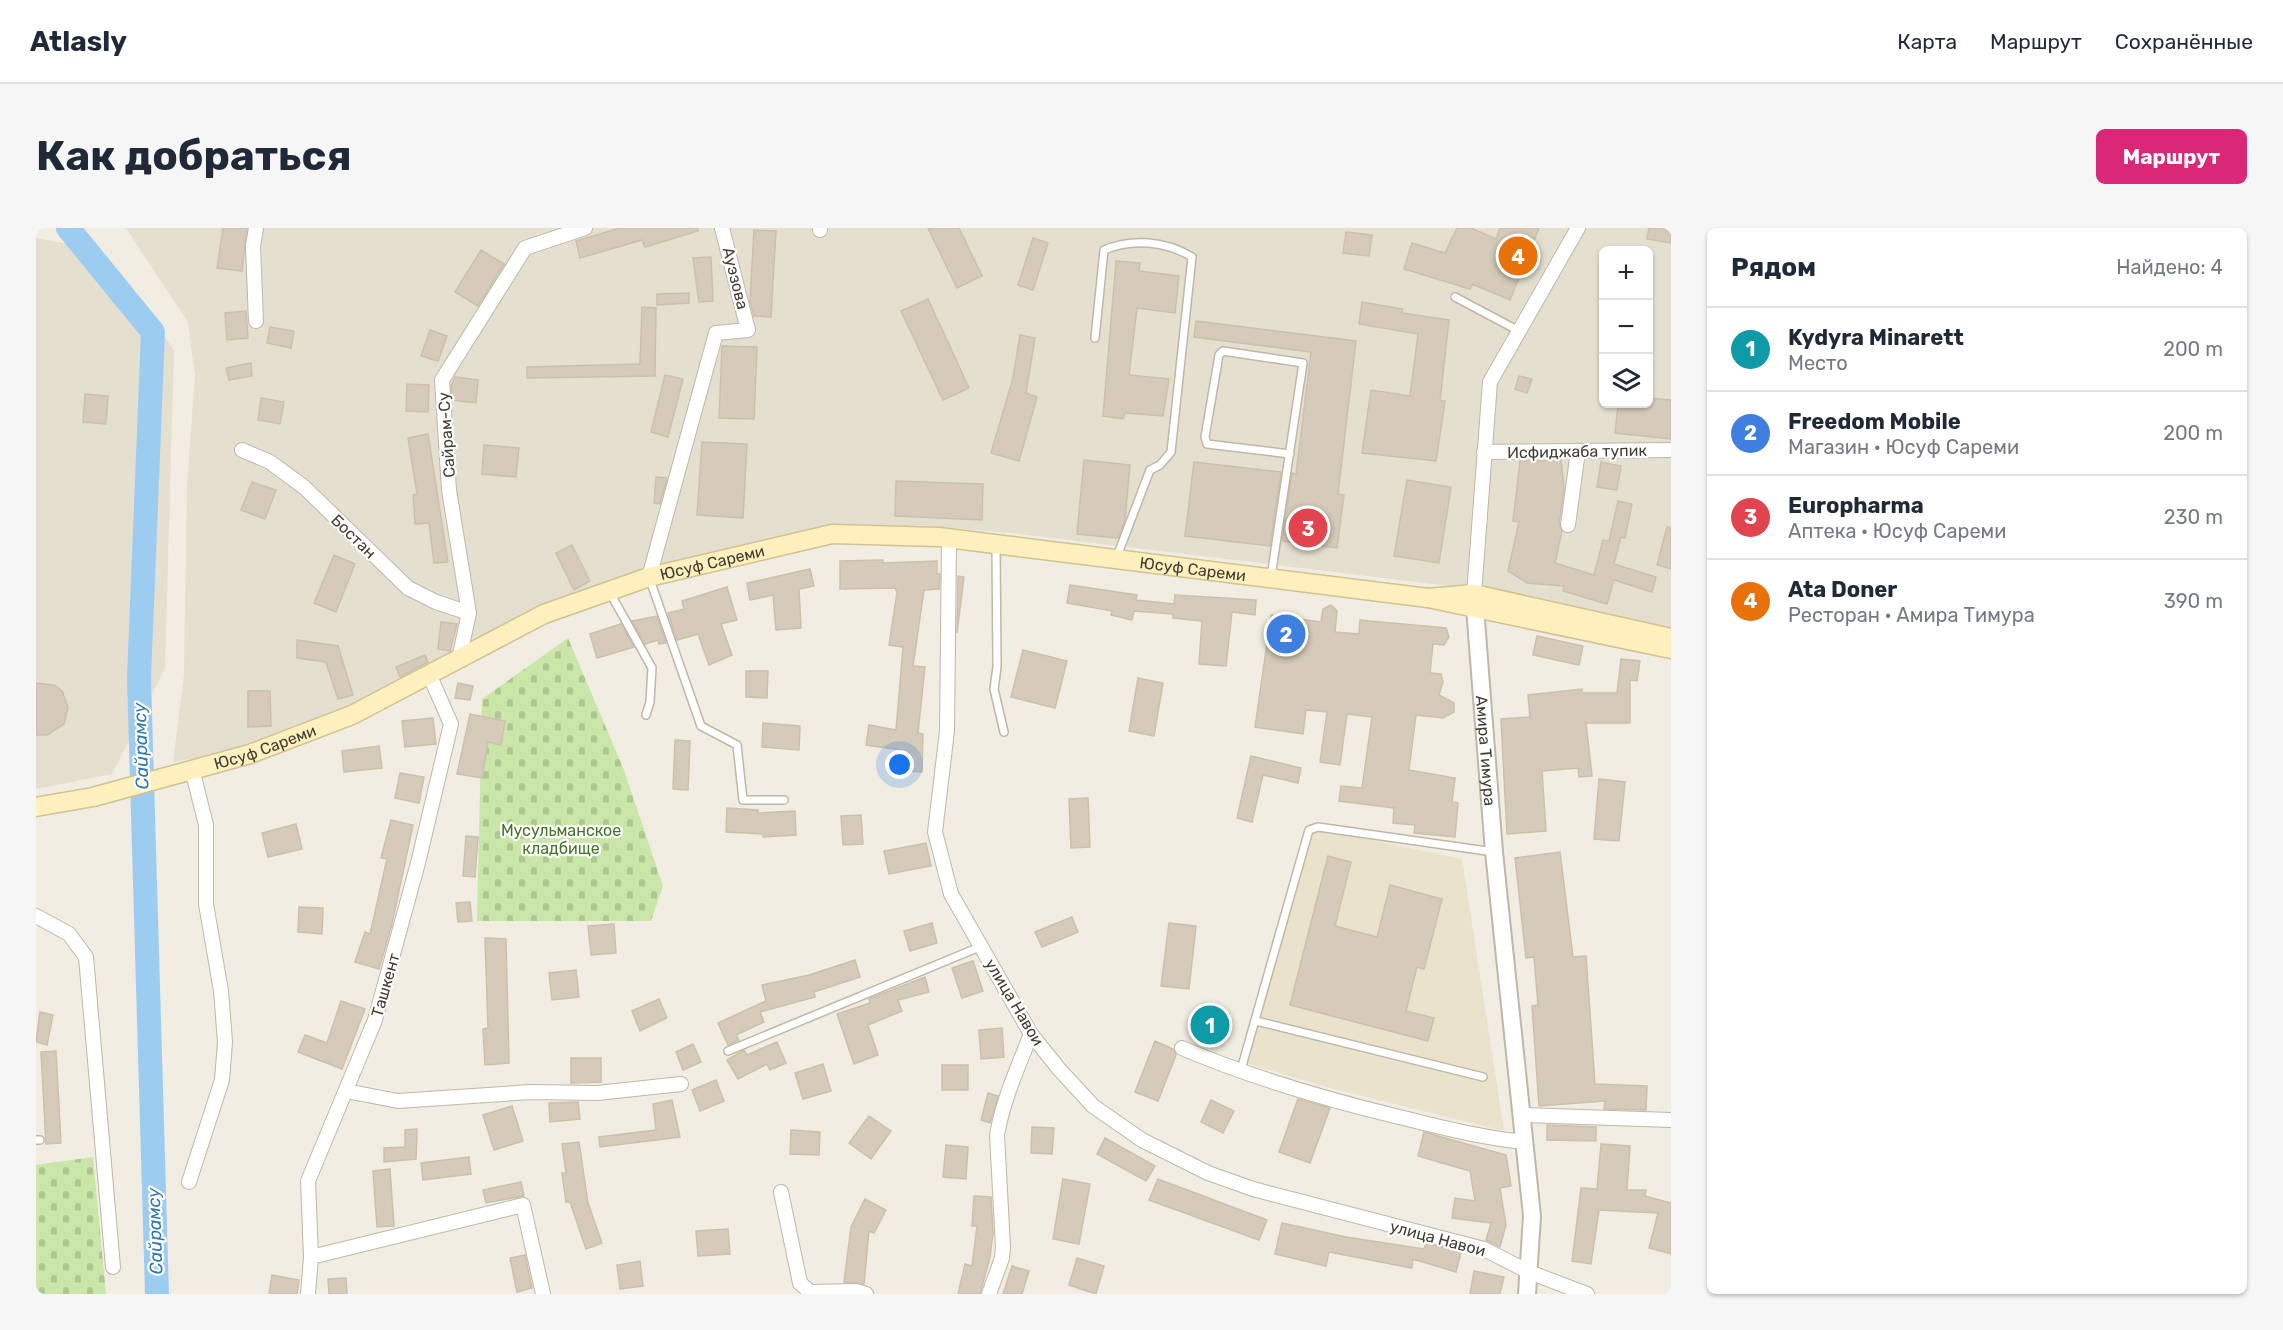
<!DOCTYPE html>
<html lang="ru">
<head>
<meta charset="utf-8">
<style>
  :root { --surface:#fff; --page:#f6f6f7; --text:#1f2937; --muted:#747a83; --line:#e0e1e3; --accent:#db2777 }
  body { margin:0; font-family:Rubik,sans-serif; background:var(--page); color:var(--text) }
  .controls { position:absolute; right:18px; top:18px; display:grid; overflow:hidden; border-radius:9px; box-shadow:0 2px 4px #0004 }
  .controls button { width:54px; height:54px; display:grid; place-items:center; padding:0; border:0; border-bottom:2px solid var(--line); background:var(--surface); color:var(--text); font:30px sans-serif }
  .you { position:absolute; left:864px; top:537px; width:21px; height:21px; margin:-15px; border:4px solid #fff; border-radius:50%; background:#1a73e8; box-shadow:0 0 0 9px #1a73e833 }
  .badge { display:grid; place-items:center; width:39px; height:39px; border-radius:50%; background:var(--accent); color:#fff; font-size:20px; font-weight:700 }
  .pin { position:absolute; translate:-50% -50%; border:3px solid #fff; box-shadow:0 2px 6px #0006 }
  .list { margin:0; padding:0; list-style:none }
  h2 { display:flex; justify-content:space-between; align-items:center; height:78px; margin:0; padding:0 24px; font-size:26px }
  h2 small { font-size:20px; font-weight:400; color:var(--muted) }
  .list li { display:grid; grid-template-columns:39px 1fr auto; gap:18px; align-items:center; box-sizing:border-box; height:84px; padding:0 24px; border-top:2px solid var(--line) }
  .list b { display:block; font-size:22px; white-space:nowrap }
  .list p { margin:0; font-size:20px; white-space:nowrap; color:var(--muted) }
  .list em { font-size:20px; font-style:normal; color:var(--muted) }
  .icon { flex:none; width:33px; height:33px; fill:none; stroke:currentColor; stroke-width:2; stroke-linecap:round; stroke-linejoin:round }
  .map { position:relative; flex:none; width:1635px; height:1066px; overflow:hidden; border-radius:9px }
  header { display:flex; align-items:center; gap:36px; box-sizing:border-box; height:84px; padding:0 30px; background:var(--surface); border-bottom:2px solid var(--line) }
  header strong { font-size:28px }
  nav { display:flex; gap:33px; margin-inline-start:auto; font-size:21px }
  .intro { display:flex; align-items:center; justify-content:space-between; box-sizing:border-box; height:144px; padding:0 36px }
  h1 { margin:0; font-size:42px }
  .button { padding:15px 27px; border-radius:9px; background:var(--accent); color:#fff; font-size:21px; font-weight:700 }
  main { display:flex; gap:36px; padding:0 36px }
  aside { flex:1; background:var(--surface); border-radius:9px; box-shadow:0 2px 4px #0004 }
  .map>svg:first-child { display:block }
</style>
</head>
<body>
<header>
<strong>Atlasly</strong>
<nav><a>Карта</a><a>Маршрут</a><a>Сохранённые</a></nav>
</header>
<div class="intro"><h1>Как добраться</h1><a class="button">Маршрут</a></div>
<main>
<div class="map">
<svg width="1635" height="1066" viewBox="0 0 1635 1066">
  <defs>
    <pattern id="cemetery-stones" width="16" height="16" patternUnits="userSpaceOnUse" patternTransform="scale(1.5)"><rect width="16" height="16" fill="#cae7a9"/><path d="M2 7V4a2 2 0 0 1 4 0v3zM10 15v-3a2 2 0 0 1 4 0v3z" fill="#afc792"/></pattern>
  </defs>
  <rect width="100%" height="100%" fill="#f1ede2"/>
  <path fill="#e5dfd0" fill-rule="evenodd" d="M 90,0 L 1635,0 L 1635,403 L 1421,359 L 975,305 L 882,297 L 768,307 L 535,374 L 236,517 L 137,534 L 148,447 L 151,256 L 159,147 L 152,94 ZM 1568,22 L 1612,22 L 1612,176 L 1568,176 Z
    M 0,10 L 65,22 L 138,122 L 129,440 L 76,546 L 0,561 Z"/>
  <path fill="#ebe2cb" d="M 1275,599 L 1426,631 L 1468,903 L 1290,859 L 1207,834 Z"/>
  <path fill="url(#cemetery-stones)" d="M 532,410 L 588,542 L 627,658 L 615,693 L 441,693 L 446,471 Z
    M 57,929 L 70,1066 L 0,1066 L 0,937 Z"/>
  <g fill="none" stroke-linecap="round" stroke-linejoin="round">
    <path stroke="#9ccdf0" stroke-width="24" d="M 32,0 L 117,104 L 103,450 L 121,1066"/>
  </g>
  <path fill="#d6cbba" stroke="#cdc0ab" stroke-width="1.5" d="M 187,0 L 211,0 L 206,43 L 181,40 Z
    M 584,0 L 662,0 L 662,3 L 609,19 L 606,12 L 544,30 L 540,13 Z
    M 892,0 L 923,0 L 946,48 L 921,60 Z
    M 1421,0 L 1435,0 L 1460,11 L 1464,0 L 1503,0 L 1474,72 L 1436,56 L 1434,61 L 1368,41 L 1376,15 L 1409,25 Z
    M 1613,0 L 1635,0 L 1635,15 L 1611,11 Z
    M 718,2 L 740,3 L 735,89 L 718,88 L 714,74 Z
    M 1310,4 L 1336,7 L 1333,28 L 1307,25 Z
    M 997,10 L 1012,15 L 997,62 L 982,57 Z
    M 445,22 L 468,36 L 442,78 L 419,64 Z
    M 675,29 L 677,73 L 663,74 L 657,30 Z
    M 1080,33 L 1104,35 L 1103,43 L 1143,48 L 1139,85 L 1101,80 L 1093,147 L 1133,151 L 1127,188 L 1089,185 L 1087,191 L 1067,188 Z
    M 653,65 L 653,75 L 621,77 L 621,66 Z
    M 892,71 L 933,160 L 907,172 L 865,83 Z
    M 1326,74 L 1367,81 L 1366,85 L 1413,92 L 1404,173 L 1409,173 L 1400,233 L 1326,225 L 1335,162 L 1374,168 L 1382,106 L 1323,96 Z
    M 606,79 L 620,80 L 619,148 L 491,150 L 491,139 L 604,136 Z
    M 210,83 L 212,110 L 191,112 L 189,85 Z
    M 1160,93 L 1320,113 L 1302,266 L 1308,267 L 1301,320 L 1246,313 L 1256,245 L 1260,246 L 1275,124 L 1158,109 Z
    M 234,99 L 258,103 L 255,120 L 231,115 Z
    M 394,102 L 411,108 L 402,133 L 385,128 Z
    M 984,107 L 999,110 L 990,165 L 1001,169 L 983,233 L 955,225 L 977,150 Z
    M 686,118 L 721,119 L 718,191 L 683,190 Z
    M 215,135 L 216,148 L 193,152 L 190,140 Z
    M 629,147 L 647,151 L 632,209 L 615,204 Z
    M 1483,148 L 1496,151 L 1491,165 L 1479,161 Z
    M 419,149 L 442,152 L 440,175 L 416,172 L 415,158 Z
    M 371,156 L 393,157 L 392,184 L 370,183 Z
    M 49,166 L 72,168 L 70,196 L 47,194 Z
    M 225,170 L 248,174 L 244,196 L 222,192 Z
    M 1612,170 L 1635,172 L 1635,211 L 1579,205 L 1582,176 L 1612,176 Z
    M 392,206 L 412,334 L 398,335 L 393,295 L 379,296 L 377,267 L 381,266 L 372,210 Z
    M 666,214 L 711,216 L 707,290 L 661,287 Z
    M 448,217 L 483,220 L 480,249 L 446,246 Z
    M 1048,232 L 1094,237 L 1089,292 L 1082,310 L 1041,306 Z
    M 1525,232 L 1528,261 L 1523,296 L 1526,303 L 1519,335 L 1558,347 L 1567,312 L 1573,313 L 1582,273 L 1596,276 L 1589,310 L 1585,309 L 1578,336 L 1620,349 L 1616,364 L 1578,352 L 1571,376 L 1527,363 L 1528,358 L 1491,355 L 1472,343 L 1483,294 L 1477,293 L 1484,233 Z
    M 1158,234 L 1245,244 L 1234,318 L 1149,308 Z
    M 1565,234 L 1585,238 L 1581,262 L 1561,259 Z
    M 620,249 L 631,250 L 624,276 L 618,275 Z
    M 1371,252 L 1415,259 L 1403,335 L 1358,328 Z
    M 860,253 L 947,256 L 946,292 L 859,288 Z
    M 216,254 L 240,262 L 229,291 L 205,282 Z
    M 1631,299 L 1635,300 L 1635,341 L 1621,337 Z
    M 536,317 L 554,353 L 538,362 L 520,325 Z
    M 298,327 L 319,336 L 300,384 L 278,375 Z
    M 847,332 L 847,335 L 901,333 L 901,346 L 904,346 L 903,361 L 888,362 L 877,438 L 889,439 L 882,505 L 887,506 L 886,544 L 871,543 L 873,523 L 830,517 L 833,497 L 860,502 L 867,419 L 853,417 L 861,364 L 859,360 L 804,361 L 804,333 Z
    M 774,341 L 778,358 L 763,361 L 765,400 L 740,402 L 737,367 L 714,372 L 711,355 Z
    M 922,348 L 928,349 L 921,405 Z
    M 1034,357 L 1101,367 L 1100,372 L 1138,376 L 1139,367 L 1220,372 L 1219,387 L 1196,384 L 1190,438 L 1163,436 L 1166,393 L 1137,390 L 1137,386 L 1098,383 L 1096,392 L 1075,387 L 1076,383 L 1031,375 Z
    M 691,359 L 701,392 L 685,396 L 696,427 L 673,437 L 662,406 L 641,412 L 632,385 L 648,381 L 646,373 Z
    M 1295,377 L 1301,383 L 1299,404 L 1323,406 L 1324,392 L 1410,400 L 1413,409 L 1408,417 L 1397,416 L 1394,445 L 1405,446 L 1407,454 L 1403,467 L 1418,475 L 1418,484 L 1407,490 L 1380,487 L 1373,542 L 1419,550 L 1416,574 L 1422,575 L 1419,609 L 1378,605 L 1379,597 L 1357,595 L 1358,580 L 1303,573 L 1305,558 L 1326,560 L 1336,489 L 1311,486 L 1304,537 L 1284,534 L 1291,484 L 1270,482 L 1267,506 L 1219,499 L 1235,387 L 1285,394 L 1287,381 Z
    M 621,388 L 630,415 L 623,416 L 622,412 L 609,416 L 596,393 Z
    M 405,394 L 421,396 L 414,423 L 402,421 Z
    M 585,396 L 598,419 L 561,430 L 554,406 Z
    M 1501,408 L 1547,418 L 1543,437 L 1497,427 Z
    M 261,412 L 302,418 L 317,467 L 302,471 L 290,434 L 261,430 Z
    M 987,422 L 1031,433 L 1019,480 L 975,469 Z
    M 389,427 L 392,434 L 364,449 L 360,439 Z
    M 1585,431 L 1604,433 L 1601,453 L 1594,452 L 1594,495 L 1550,495 L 1556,548 L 1543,549 L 1542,540 L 1506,543 L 1510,603 L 1471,606 L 1465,491 L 1494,489 L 1492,467 L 1546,461 L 1546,465 L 1581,465 Z
    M 710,443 L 732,443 L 731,470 L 710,469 Z
    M 1102,450 L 1127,455 L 1118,508 L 1093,503 Z
    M 0,455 L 18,457 L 26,463 L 32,479 L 28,496 L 11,507 L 0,507 Z
    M 422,455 L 437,458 L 434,472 L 419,470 Z
    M 212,463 L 234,463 L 235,498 L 212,499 Z
    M 434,486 L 469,493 L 465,517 L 452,514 L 446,550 L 421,546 Z
    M 397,490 L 400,516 L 369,519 L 366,493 Z
    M 727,495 L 764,498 L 763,522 L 726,519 Z
    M 639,512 L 654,513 L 652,562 L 637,561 Z
    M 343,518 L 346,540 L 308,544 L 306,523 Z
    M 1215,528 L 1265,540 L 1262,555 L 1227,547 L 1216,594 L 1201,590 Z
    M 364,545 L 388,549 L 383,575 L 359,570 Z
    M 1563,551 L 1589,554 L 1583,613 L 1558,611 Z
    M 1052,570 L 1054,619 L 1035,620 L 1033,571 Z
    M 691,580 L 722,582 L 722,585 L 759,583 L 760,607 L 727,609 L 727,606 L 690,604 Z
    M 825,587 L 827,616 L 807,617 L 805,588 Z
    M 355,592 L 377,597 L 356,696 L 343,741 L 319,734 L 329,704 L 334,706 L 351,631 L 345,630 Z
    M 260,596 L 266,621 L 232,629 L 226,605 Z
    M 430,608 L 442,609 L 439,649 L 427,648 Z
    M 890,615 L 895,638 L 853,646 L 848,623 Z
    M 1524,624 L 1537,729 L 1550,728 L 1559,856 L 1611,858 L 1610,882 L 1568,881 L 1569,873 L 1503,878 L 1496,778 L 1502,777 L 1498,729 L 1490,730 L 1479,630 Z
    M 1292,628 L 1315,634 L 1299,698 L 1341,709 L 1354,657 L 1406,671 L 1388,741 L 1381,739 L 1370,783 L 1398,790 L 1392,813 L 1254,777 Z
    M 434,674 L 436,693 L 422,694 L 420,675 Z
    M 263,679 L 287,680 L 286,706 L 262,704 Z
    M 1036,689 L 1042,704 L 1006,719 L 999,704 Z
    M 896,695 L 901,715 L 874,723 L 868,703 Z
    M 1133,695 L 1160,698 L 1153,761 L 1125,758 Z
    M 578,696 L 580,725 L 555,727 L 552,698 Z
    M 449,710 L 470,711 L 473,835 L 449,837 L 447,801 L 452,800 Z
    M 819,732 L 824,749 L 778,764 L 779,769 L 724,784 L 728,794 L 700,807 L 703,812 L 692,817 L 682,795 L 730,773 L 726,757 L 773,747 Z
    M 937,733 L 947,763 L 926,770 L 916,740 Z
    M 540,742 L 543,769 L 516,772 L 513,745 Z
    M 889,749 L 893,764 L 862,772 L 866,783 L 832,797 L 842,827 L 818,836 L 801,786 L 834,775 L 833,771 Z
    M 623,771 L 631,790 L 604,803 L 596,783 Z
    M 305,773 L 329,781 L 306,841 L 262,824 L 269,807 L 291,815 Z
    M 4,784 L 17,787 L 11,817 L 0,814 Z
    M 966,800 L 968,829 L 945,831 L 943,802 Z
    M 1119,813 L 1137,821 L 1140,827 L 1122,873 L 1099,864 Z
    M 741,814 L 750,835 L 734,842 L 731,836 L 702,851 L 691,832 L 708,822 L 711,827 Z
    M 657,816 L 665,834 L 647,842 L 640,824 Z
    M 20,823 L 25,915 L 10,916 L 5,824 Z
    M 535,830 L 565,830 L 565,854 L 535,855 Z
    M 787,836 L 795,863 L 767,871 L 759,845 Z
    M 906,837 L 932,837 L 932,862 L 906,862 Z
    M 680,852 L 688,873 L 664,883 L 656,862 Z
    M 952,865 L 962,868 L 954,895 L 945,892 Z
    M 1262,871 L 1294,880 L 1274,935 L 1243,924 Z
    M 636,872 L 644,909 L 564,919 L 563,909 L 620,902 L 617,876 Z
    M 1175,872 L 1198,883 L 1187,905 L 1165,894 Z
    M 542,874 L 544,891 L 514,894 L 513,875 Z
    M 476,878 L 487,913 L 458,922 L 447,887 Z
    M 833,888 L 855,903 L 835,931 L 813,915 Z
    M 1511,897 L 1560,899 L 1560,913 L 1511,912 Z
    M 996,899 L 1018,900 L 1016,926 L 995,925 Z
    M 381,901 L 380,931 L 348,934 L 348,920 L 369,919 L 369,902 Z
    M 755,902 L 784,904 L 783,927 L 754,926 Z
    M 1388,904 L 1470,927 L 1475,958 L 1464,960 L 1470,997 L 1464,1019 L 1450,1012 L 1455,995 L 1416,990 L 1419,970 L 1439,973 L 1434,943 L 1382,928 Z
    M 1069,910 L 1119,938 L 1110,953 L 1061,926 Z
    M 543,914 L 552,975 L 566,1015 L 550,1021 L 534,974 L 530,974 L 526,945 L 530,945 L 526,916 Z
    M 1565,916 L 1594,918 L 1591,962 L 1610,962 L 1609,968 L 1635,975 L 1635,1026 L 1613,1020 L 1622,985 L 1563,982 L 1555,1036 L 1536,1033 L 1545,960 L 1561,961 Z
    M 910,917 L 932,919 L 930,951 L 907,949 Z
    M 433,929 L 435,946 L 387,952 L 385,935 Z
    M 354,941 L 358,998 L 341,999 L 337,943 Z
    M 1027,951 L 1054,956 L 1043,1016 L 1017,1011 Z
    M 1122,951 L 1231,992 L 1223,1012 L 1113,972 Z
    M 485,954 L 488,968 L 450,975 L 447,962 Z
    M 938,968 L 955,969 L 957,1005 L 954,1029 L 944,1066 L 922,1066 L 929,1036 L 936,1038 L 941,998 L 936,998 Z
    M 829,971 L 850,982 L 838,1005 L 833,1003 L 828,1056 L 808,1054 L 815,999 Z
    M 1246,995 L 1310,1009 L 1388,1021 L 1390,1015 L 1425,1024 L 1420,1044 L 1377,1031 L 1376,1040 L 1293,1024 L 1290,1038 L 1239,1026 Z
    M 692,1001 L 694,1026 L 662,1028 L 660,1003 Z
    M 489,1027 L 496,1060 L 481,1064 L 474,1030 Z
    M 1041,1030 L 1068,1038 L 1060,1066 L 1033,1057 Z
    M 604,1033 L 607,1058 L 584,1061 L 581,1037 Z
    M 976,1038 L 993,1043 L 986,1066 L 967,1066 Z
    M 1438,1043 L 1468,1049 L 1464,1066 L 1434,1066 Z
    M 236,1047 L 263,1052 L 261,1066 L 233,1066 Z
    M 310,1050 L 311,1066 L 293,1066 L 292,1051 Z"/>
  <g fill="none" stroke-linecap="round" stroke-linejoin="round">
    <g stroke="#bfb7a8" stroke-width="10">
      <path id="service" d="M 1419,69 L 1483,103
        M 1059,110 L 1068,22 C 1096,10 1130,13 1156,29 L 1135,224 L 1124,237 L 1114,242 L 1080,331
        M 960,317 L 961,439 L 958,461 L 968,504
        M 613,349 L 665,498 L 701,517 L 707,572 L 748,572
        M 1235,349 L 1267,135 L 1187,123 L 1183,127 L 1169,209 L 1171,216 L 1254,226
        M 573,363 L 616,440 L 614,474 L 610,487
        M 1220,793 L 1447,849
        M 692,823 L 946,718
        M 1204,845 L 1273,602 L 1282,599 L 1458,624
        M 0,912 L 4,912"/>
    </g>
    <g stroke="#bfb7a8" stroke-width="16">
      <path id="minor" d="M 220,0 L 217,18 L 220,93
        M 784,0 L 784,2
        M 206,222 L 234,234 L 268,259 L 372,360 L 400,374 L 433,385
        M 1448,224 L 1635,222
        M 1532,297 L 1542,223
        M 913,311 L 911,503 L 899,604 L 915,666 L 995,806 L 1023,841 L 1057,878 L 1106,912 L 1172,945 L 1217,961 L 1448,1021 L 1493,1044 L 1551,1066
        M 613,349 L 680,105 L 712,102 L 686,0
        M 1438,366 L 1454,154 L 1542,0
        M 423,431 L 433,385 L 413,262 L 406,152 L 489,20 L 549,0
        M 0,688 L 33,706 L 50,729 L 77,1039
        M 1146,820 C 1216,850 1289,871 1363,889 C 1405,899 1446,910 1488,914
        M 310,863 L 362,873 L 495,864 L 561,865 L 645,856
        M 1485,887 L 1635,892
        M 153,954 L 186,852 L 189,814 L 185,763 L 170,676 L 170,597 L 156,541
        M 745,964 L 764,1055 L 774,1064 L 820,1063 L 830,1066
        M 275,1029 L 487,977 L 507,1066
        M 272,1066 L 275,1029 L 272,953 L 339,792 L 382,635 L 415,496 L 393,446
        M 953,1066 L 966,1030 L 967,1019 L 961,907 C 967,872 982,839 995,806"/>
    </g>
    <g stroke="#bfb7a8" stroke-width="20">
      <g id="tertiary">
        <path id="s1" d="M 1438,367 L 1458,624 L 1496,988 L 1491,1066"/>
      </g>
    </g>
    <g stroke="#d2c191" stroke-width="21">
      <g id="secondary">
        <path d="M 1635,410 L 1438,366 L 1392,370 L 1635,421"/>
        <path id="s2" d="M 0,579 L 57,569 L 214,526 L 316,487 L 508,386 L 613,349 L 796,306 L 903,309 L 1392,370"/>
      </g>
    </g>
    <use href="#service" stroke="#fff" stroke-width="7"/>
    <use href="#minor" stroke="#fff" stroke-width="14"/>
    <use href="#tertiary" stroke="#fff" stroke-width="16"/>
    <use href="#secondary" stroke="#fff0be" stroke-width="18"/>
  </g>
  <g text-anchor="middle" stroke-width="4.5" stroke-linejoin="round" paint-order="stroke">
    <g font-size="16" fill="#423c33" stroke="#fff">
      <text transform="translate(700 50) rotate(76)" y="6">Ауэзова</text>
      <text transform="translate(410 207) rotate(-94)" y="6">Сайрам-Су</text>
      <text transform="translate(1541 223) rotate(-1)" y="6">Исфиджаба тупик</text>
      <text transform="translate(318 308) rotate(44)" y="6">Бостан</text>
      <text dy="6" stroke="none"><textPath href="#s2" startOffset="723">Юсуф Сареми</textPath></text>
      <text dy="6" stroke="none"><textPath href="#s2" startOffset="1209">Юсуф Сареми</textPath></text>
      <text dy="6" stroke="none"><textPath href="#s2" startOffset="237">Юсуф Сареми</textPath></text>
      <text dy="6" stroke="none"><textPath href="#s1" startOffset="156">Амира Тимура</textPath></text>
      <text transform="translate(349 757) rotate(-74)" y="6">Ташкент</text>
      <text transform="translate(979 774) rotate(59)" y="6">улица Навои</text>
      <text transform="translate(1402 1010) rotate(15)" y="6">улица Навои</text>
    </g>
    <g font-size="16" fill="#437426" stroke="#fff">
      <text x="525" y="608">Мусульманское<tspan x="525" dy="18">кладбище</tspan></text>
    </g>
    <g font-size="18" font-style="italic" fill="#2c76ae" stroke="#fff">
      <text transform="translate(105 518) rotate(-92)" y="6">Сайрамсу</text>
      <text transform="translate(119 1003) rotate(-92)" y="6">Сайрамсу</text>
    </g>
  </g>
</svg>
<div class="controls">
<button>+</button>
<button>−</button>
<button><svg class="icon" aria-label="layers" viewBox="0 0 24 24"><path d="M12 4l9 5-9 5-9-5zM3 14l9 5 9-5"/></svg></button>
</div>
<div class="you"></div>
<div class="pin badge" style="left:1174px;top:797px;background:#0f9aa8">1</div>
<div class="pin badge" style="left:1250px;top:406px;background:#3f7fe0">2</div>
<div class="pin badge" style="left:1272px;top:300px;background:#e0444e">3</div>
<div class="pin badge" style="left:1482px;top:28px;background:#e8710a">4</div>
</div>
<aside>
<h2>Рядом<small>Найдено: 4</small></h2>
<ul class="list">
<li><span class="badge" style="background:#0f9aa8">1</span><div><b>Kydyra Minarett</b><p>Место</p></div><em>200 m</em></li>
<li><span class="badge" style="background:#3f7fe0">2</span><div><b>Freedom Mobile</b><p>Магазин · Юсуф Сареми</p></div><em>200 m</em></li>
<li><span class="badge" style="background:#e0444e">3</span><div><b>Europharma</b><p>Аптека · Юсуф Сареми</p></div><em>230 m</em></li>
<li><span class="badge" style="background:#e8710a">4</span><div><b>Ata Doner</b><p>Ресторан · Амира Тимура</p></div><em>390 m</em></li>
</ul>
</aside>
</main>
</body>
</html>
